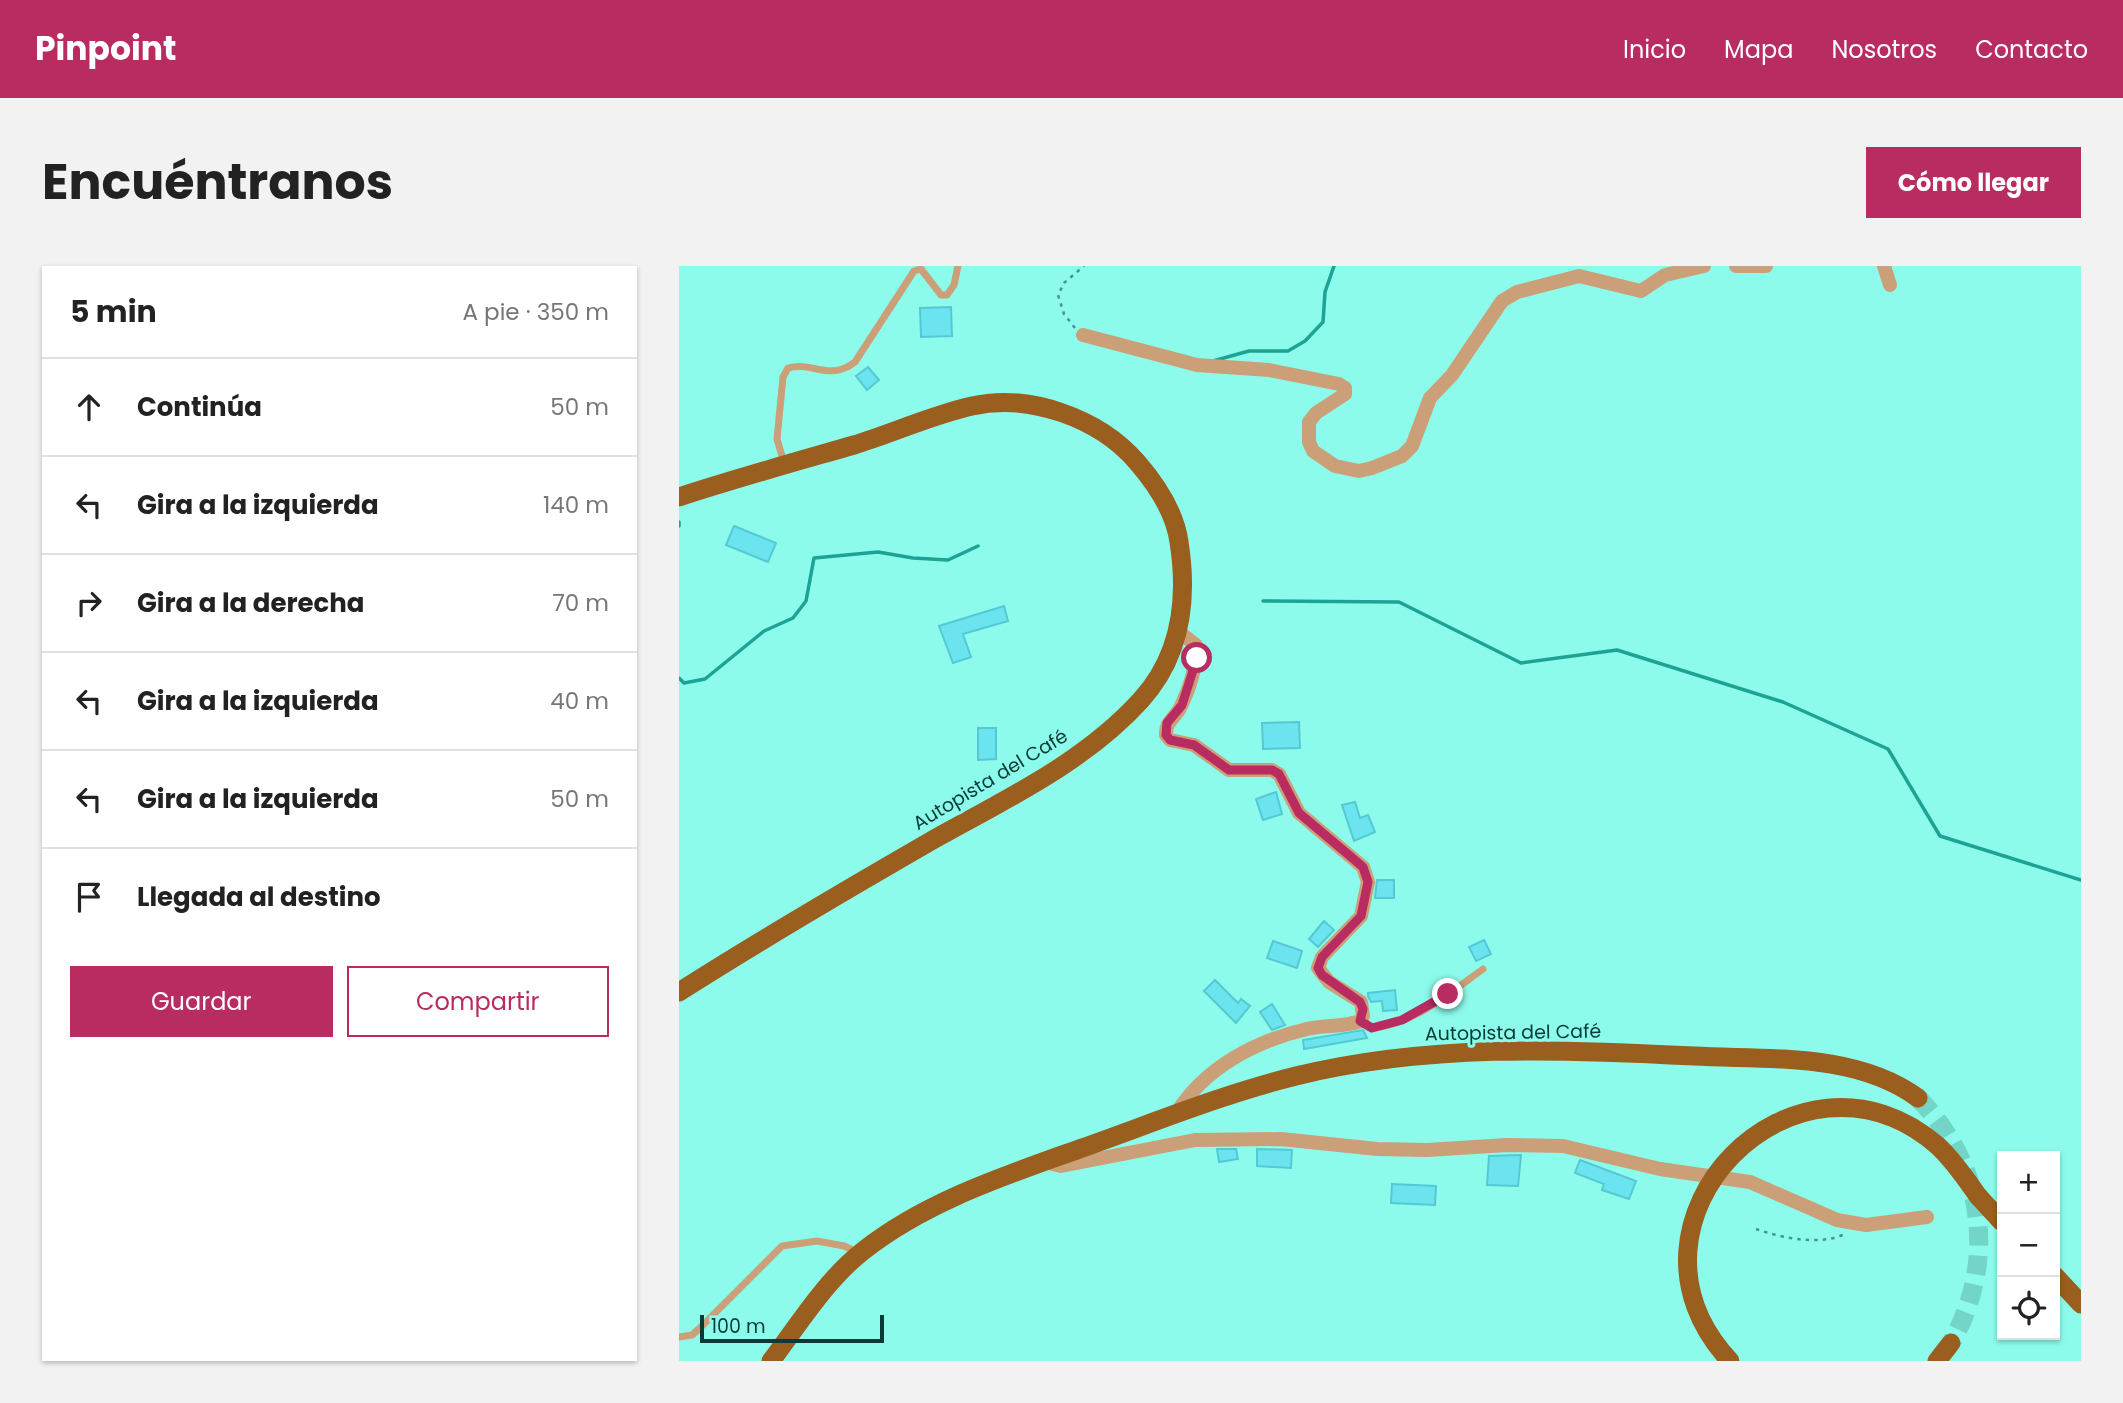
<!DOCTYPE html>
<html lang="es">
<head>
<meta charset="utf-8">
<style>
  :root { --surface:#fff; --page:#f2f2f2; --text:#222; --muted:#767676; --line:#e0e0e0; --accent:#b92c61 }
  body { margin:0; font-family:Poppins,sans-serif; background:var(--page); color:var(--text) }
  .controls { position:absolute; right:21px; bottom:21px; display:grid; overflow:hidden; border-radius:0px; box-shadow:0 2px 5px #0004 }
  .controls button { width:63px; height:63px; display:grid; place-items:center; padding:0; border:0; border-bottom:2px solid var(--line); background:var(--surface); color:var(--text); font:35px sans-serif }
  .scale { position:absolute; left:21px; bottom:18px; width:184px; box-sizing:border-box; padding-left:7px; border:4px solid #083b35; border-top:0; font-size:19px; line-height:24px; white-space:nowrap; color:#083b35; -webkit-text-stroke:5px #8dfbeb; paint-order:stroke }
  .stop { position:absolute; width:21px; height:21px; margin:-16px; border:5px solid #b92c61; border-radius:50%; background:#fff }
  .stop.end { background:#b92c61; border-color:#fff; box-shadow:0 2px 7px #0008 }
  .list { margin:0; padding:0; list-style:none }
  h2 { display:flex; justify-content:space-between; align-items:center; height:91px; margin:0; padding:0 28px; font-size:30px }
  h2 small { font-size:23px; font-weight:400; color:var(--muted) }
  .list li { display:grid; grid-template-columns:46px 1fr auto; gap:21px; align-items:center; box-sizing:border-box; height:98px; padding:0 28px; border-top:2px solid var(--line) }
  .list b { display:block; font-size:26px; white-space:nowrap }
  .list em { font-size:23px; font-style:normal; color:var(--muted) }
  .actions { display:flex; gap:14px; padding:21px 28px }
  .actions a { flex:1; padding:16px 0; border:2px solid var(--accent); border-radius:0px; text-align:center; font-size:24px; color:var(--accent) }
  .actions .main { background:var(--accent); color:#fff }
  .icon { flex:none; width:38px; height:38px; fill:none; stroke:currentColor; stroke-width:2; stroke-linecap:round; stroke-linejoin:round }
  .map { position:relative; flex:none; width:1402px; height:1095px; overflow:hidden; border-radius:0px }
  header { display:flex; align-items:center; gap:42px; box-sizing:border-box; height:98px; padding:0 35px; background:var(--accent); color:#fff }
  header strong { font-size:33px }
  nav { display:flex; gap:38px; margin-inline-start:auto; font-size:24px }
  .intro { display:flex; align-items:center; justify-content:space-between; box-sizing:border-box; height:168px; padding:0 42px }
  h1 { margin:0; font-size:49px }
  .button { padding:18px 32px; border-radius:0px; background:var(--accent); color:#fff; font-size:24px; font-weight:700 }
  main { display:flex; gap:42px; padding:0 42px }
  aside { flex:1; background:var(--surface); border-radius:0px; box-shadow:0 2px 5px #0004 }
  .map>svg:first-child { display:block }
</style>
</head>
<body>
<header>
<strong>Pinpoint</strong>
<nav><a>Inicio</a><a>Mapa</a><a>Nosotros</a><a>Contacto</a></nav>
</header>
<div class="intro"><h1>Encuéntranos</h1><a class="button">Cómo llegar</a></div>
<main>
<aside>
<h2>5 min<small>A pie · 350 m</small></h2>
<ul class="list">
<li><svg class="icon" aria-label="ahead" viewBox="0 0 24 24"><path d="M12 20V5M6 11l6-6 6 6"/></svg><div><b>Continúa</b></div><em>50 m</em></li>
<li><svg class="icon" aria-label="left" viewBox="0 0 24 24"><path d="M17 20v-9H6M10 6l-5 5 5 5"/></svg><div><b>Gira a la izquierda</b></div><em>140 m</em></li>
<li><svg class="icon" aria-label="right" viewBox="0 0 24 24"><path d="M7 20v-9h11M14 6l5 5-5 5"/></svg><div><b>Gira a la derecha</b></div><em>70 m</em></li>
<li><svg class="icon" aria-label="left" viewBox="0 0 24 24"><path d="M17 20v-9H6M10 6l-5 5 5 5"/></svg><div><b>Gira a la izquierda</b></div><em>40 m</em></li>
<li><svg class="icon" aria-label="left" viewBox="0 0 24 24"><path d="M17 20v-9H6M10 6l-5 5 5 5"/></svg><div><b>Gira a la izquierda</b></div><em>50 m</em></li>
<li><svg class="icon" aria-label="arrive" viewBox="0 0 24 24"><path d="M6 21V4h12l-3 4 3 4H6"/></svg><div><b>Llegada al destino</b></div></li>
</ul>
<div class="actions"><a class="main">Guardar</a><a>Compartir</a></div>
</aside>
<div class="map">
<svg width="1402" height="1095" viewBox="0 0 1402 1095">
  <rect width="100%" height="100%" fill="#8dfbeb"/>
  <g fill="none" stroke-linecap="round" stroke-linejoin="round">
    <path stroke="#1da394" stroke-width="3.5" d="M 534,95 L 570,85 L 609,85 L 626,75 L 644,56 L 646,26 L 655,0
      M 0,256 L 0,260
      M 584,335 L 720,336 L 842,397 L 938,384 L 1104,436 L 1209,483 L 1261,570 L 1402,614
      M 0,412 L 5,417 L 26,413 L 85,365 L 114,352 L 127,335 L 135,292 L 199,286 L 234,292 L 269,294 L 299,280"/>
  </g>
  <path fill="#6be4ef" stroke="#55c9d3" stroke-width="2" d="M 272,41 L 273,70 L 242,71 L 241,42 Z
    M 189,101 L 200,114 L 188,124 L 177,110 Z
    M 55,260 L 97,277 L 89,296 L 47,279 Z
    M 325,340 L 329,355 L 284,368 L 292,391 L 274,397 L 260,360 Z
    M 620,456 L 621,482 L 584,483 L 583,457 Z
    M 299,462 L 317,462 L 317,493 L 299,494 Z
    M 597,526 L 603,548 L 584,554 L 577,533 Z
    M 676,536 L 681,552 L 689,549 L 696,566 L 675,575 L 663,539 Z
    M 698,614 L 715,614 L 715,632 L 696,632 Z
    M 645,655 L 655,664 L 639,681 L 630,673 Z
    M 805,674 L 812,688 L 797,695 L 790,681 Z
    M 594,675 L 623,685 L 618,702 L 588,692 Z
    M 536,714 L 559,737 L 562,733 L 571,740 L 557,757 L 525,725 Z
    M 716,724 L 718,744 L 704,745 L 703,735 L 692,736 L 689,730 L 689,727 Z
    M 593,738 L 606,759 L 593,764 L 581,746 Z
    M 684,764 L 688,772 L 625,783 L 624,774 Z
    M 538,883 L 557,883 L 559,893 L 540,896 Z
    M 578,883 L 613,884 L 612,902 L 578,900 Z
    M 842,889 L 839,920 L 808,919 L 810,890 Z
    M 901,894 L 957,915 L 950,933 L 923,924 L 925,918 L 896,907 Z
    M 713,918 L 757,920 L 756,939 L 712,937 Z"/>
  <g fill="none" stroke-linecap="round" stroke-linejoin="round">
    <path stroke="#72d5c7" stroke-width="19" stroke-dasharray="19 10" stroke-linecap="butt" d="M 1239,832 C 1305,899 1319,994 1272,1077"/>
    <path stroke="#47958b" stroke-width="2.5" stroke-dasharray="3.5 5" stroke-linecap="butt" d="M 396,62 L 385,48 L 379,29 L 385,17 L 405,0
      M 1077,963 C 1103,972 1140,980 1166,968"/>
    <path stroke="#cb9f77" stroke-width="7" d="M 105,197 L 98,173 L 104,111 L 109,102 C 134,95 150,116 176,96 L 235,5 L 242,3 L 262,29 L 268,29 L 275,19 L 279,0
      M 682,756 L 693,762 C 734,759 772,726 804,703
      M 0,1071 L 13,1069 L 21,1062 L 103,980 L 138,975 L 165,980 L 180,987"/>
    <path stroke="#cb9f77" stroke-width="14" d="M 1057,0 L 1087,0
      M 1205,0 L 1211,19
      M 404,69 L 518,99 L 590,104 L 660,118 L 666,122 L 666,128 L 637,147 L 630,156 L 630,176 L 634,185 L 656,200 L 680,205 L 693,202 L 723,190 L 733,180 L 751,132 L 773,109 L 823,35 L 838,26 L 900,10 L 962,25 L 986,9 L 1025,0
      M 497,848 C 525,802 576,775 628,763 C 646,759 664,761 682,755 L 684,750 L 682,736 L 650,716 L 639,702 L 643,691 L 682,650 L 689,616 L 684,601 L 620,547 L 600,508 L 593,504 L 550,504 L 515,479 L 491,474 L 487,469 C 486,455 497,452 502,440 C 511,421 518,401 517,379 L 500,366
      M 366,896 L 382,900 L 516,874 L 602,873 L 698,883 L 748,884 L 828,879 L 884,880 L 981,903 L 1071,916 L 1158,954 L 1187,959 L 1248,951"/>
    <path stroke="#9a5e1e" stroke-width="19" d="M 0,231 C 58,212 116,196 175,179 C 214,167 253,149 293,140 C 350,127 420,152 458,196 C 477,218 496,246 500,276 C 509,333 503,389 462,434 C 405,497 325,534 252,575 C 167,624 83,673 0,726
      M 1299,930 L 1323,956
      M 1376,1010 L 1402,1038
      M 92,1095 C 120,1058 147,1014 184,985 C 247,935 328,909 403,882 C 474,857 544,828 617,810 C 747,778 882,783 1015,790 C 1088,794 1176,786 1239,832
      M 1258,1095 L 1272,1077"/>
    <path stroke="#9a5e1e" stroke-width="19" d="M 1051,1095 C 921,956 1118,757 1259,880 C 1275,895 1287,913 1299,930"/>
  </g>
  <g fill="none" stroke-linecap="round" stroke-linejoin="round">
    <path stroke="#b92c61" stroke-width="9" d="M 518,392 L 503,439 L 488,457 L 487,469 L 491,474 L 515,479 L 550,504 L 593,504 L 600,508 L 620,547 L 684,601 L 689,616 L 682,650 L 643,691 L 639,702 L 643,709 L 681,736 L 684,743 L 681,755 L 693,762 L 723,754 L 769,728"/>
  </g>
  <g text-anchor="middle" stroke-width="6" stroke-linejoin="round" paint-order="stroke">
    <g font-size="19" fill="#083b35" stroke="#8dfbeb">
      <text transform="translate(311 513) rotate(-31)" y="7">Autopista del Café</text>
      <text transform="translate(834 766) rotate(-1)" y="7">Autopista del Café</text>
    </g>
  </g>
</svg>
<div class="controls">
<button>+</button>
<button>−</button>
<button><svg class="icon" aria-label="locate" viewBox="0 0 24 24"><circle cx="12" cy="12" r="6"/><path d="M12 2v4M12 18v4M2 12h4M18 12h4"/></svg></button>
</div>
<div class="scale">100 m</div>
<div class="stop" style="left:518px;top:392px"></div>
<div class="stop end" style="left:769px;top:728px"></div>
</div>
</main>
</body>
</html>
